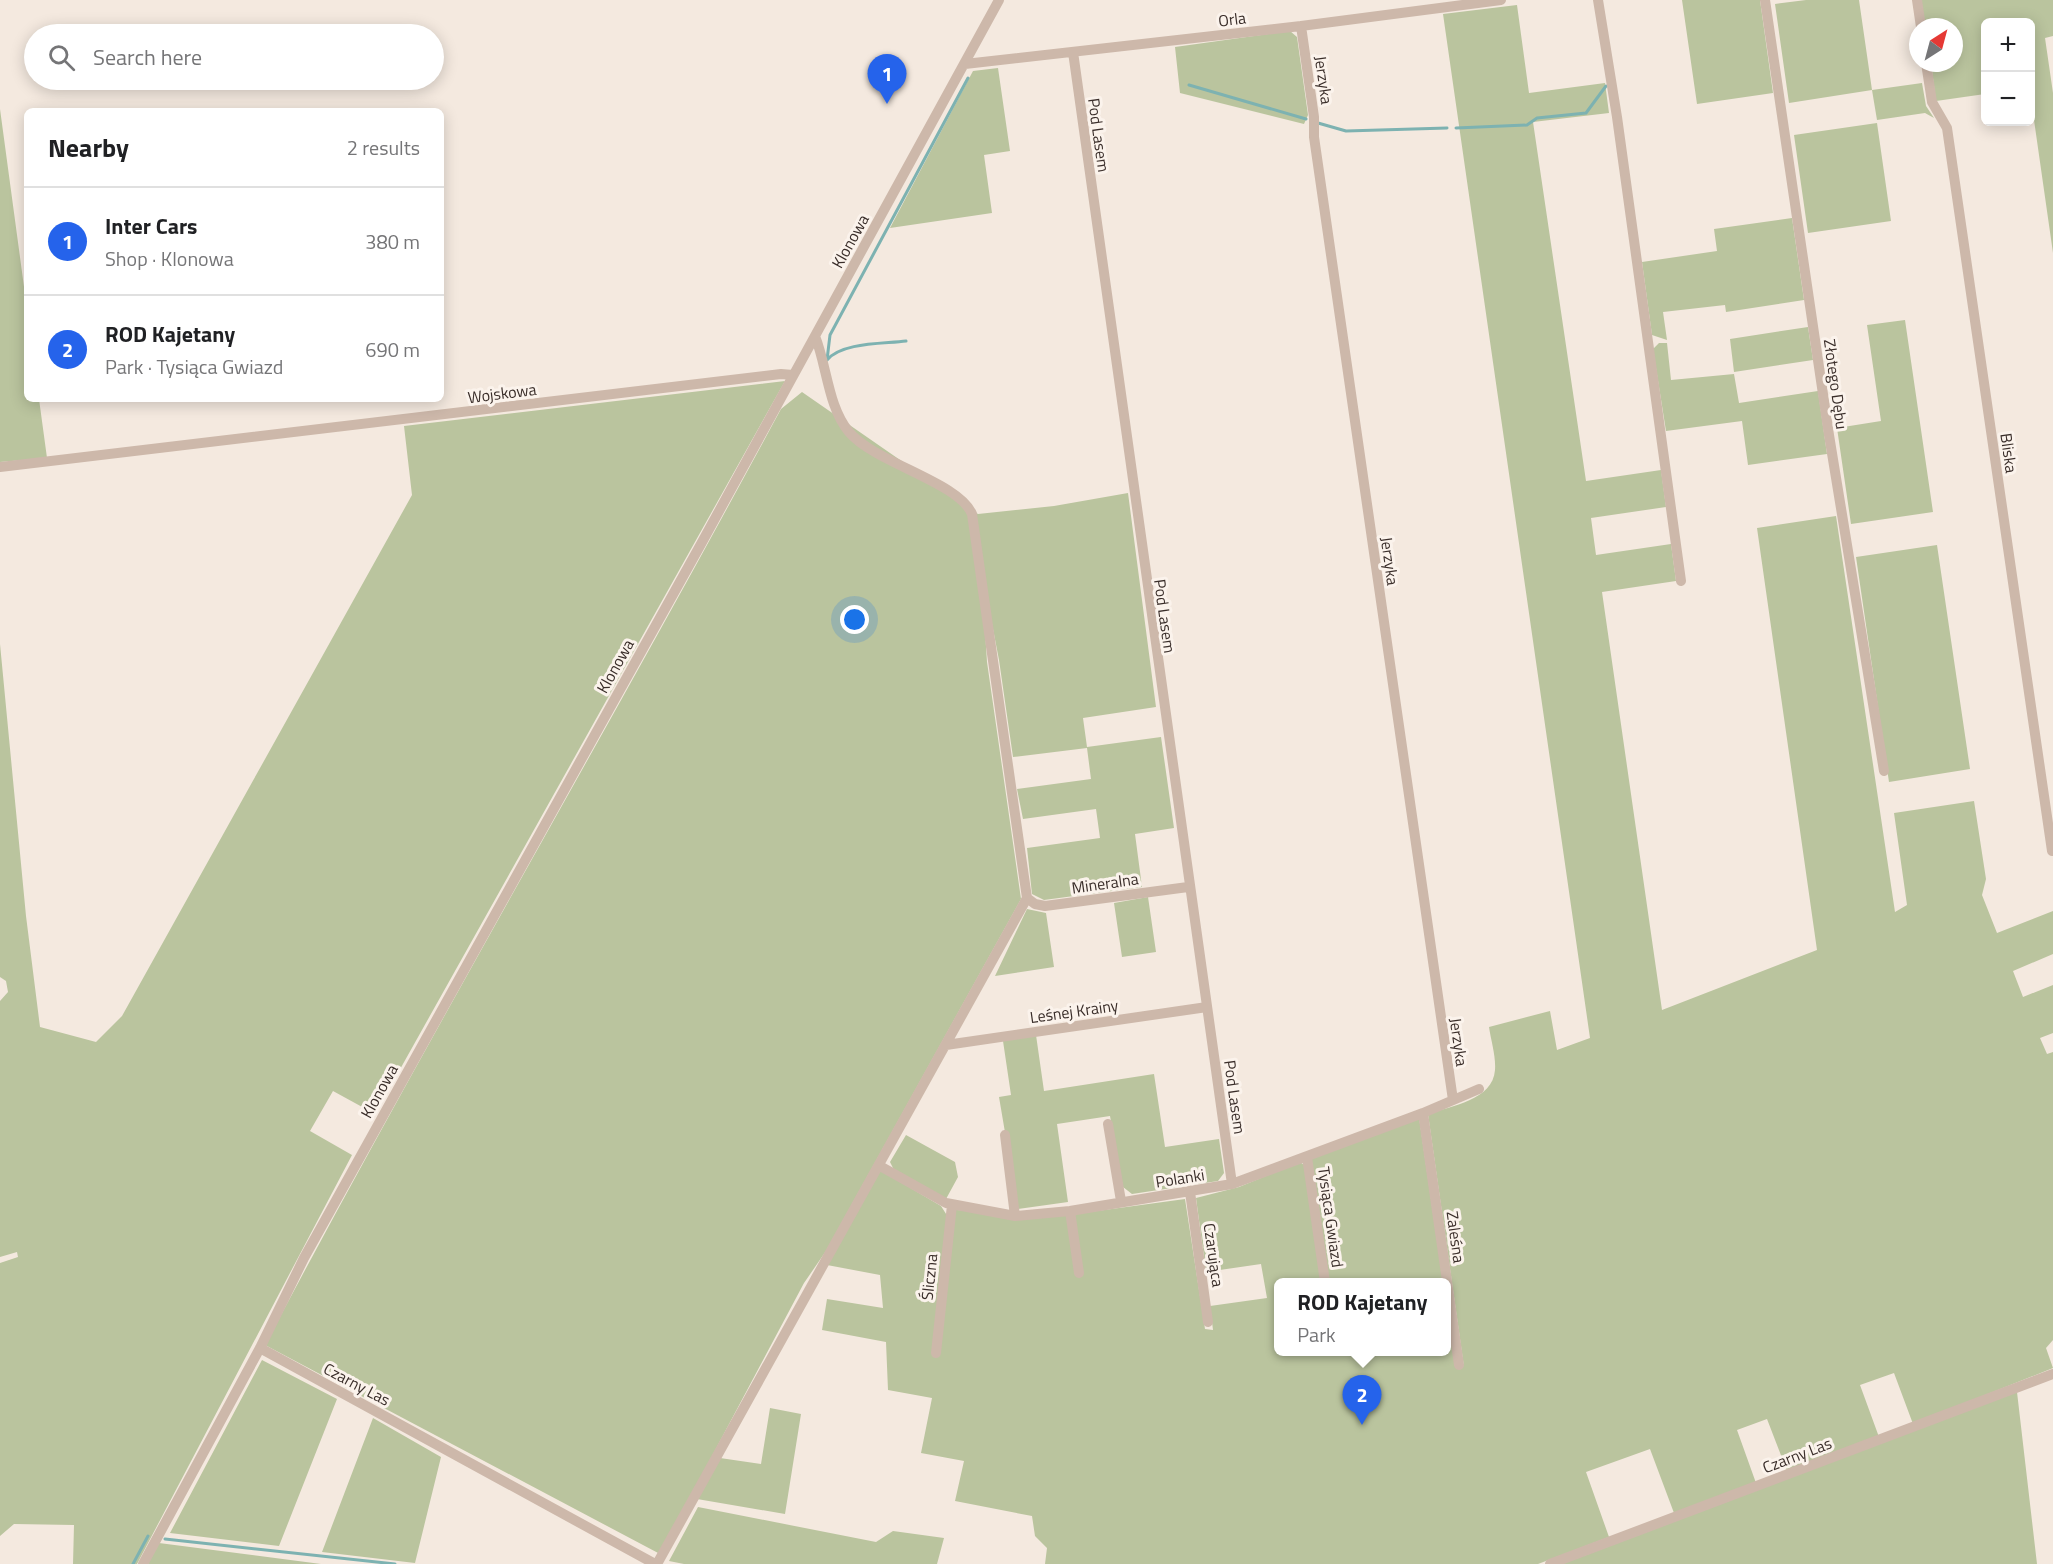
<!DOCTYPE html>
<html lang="en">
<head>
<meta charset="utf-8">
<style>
  :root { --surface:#fff; --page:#f6f6f6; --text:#202124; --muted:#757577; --line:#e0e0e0; --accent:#2563eb }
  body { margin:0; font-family:"Titillium Web",sans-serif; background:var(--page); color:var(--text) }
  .controls { position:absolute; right:18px; top:18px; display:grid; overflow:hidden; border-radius:9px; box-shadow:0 3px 15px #0003 }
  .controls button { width:54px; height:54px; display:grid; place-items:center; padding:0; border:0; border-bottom:2px solid var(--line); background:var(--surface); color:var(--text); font:30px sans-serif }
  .compass { position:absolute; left:1909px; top:18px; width:54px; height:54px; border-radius:50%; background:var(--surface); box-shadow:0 3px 15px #0003; rotate:36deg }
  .you { position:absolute; left:855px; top:620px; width:21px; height:21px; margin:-15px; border:4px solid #fff; border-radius:50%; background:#1a73e8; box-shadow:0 0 0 9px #1a73e833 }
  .badge { display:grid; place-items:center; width:39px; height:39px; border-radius:50%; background:var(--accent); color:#fff; font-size:20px; font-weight:700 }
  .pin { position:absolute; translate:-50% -50px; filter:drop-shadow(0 2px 3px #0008) }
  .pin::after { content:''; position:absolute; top:32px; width:21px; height:18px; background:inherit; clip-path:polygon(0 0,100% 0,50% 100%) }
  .popup { position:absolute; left:1274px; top:1278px; width:177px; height:78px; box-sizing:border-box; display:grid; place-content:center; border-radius:9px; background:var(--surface); filter:drop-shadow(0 2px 4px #0005); font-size:20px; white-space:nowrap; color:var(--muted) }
  .popup b { font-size:22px; color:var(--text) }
  .popup::after { content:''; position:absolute; left:50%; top:100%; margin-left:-12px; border:12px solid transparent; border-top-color:var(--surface) }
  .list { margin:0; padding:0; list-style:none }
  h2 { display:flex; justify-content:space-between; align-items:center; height:78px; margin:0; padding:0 24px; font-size:26px }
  h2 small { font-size:20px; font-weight:400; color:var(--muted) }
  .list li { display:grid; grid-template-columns:39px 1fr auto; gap:18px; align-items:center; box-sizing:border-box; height:108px; padding:0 24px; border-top:2px solid var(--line) }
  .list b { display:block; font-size:22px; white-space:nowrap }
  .list p { margin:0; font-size:20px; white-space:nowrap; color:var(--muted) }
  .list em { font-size:20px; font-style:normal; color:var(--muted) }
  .icon { flex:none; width:33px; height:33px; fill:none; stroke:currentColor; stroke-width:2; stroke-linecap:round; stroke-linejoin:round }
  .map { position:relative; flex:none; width:2053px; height:1564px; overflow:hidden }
  .search { position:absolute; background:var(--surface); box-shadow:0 3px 15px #0003; left:24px; top:24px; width:420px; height:66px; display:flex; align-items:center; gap:15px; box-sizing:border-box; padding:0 21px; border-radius:33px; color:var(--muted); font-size:22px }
  .panel { position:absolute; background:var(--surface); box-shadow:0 3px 15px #0003; left:24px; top:108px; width:420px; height:294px; border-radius:9px }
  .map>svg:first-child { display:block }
</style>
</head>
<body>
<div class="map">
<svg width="2053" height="1564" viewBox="0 0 2053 1564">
  <rect width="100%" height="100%" fill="#f4e9df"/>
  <path fill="#bac49e" d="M 1682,0 L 1760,0 L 1773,93 L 1697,104 Z
    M 1806,0 L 1859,0 L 1872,90 L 1922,83 L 1926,106 L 1934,118 L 1925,113 L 1877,120 L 1872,90 L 1789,103 L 1775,4 Z
    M 1921,0 L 2053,0 L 2053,36 L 2045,38 L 2053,93 L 2053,253 L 2031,99 L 2030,22 L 1986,22 L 1985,94 L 1936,101 L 1931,63 L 1954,63 L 1954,27 L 1925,27 Z
    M 1517,5 L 1529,93 L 1605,83 L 1609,113 L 1533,122 L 1586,481 L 1661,470 L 1666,507 L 1591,518 L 1596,555 L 1671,544 L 1676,581 L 1602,592 L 1662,1010 L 1817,950 L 1757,528 L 1836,516 L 1895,912 L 1907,905 L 1894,813 L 1974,801 L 1986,879 L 1982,895 L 1997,933 L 2053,911 L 2053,954 L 2013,971 L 2023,997 L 2053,985 L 2053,1033 L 2040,1038 L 2047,1054 L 2053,1052 L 2053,1340 L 2046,1348 L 2053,1368 L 1913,1424 L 1894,1373 L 1860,1385 L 1879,1437 L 1787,1471 L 1767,1419 L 1737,1430 L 1756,1483 L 1674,1513 L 1650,1449 L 1586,1472 L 1609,1537 L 1538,1564 L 1045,1564 L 1047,1548 L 1035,1536 L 1032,1516 L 955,1501 L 964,1461 L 921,1453 L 932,1398 L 888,1390 L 886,1342 L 822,1330 L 827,1299 L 883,1308 L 880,1275 L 827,1265 L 880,1170 L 941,1206 L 948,1217 L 956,1210 L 1075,1214 L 1185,1199 L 1205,1329 L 1213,1330 L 1210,1306 L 1267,1298 L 1261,1264 L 1206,1272 L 1196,1198 L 1239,1187 L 1300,1162 L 1304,1165 L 1321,1282 L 1278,1282 L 1278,1352 L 1446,1352 L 1446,1301 L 1464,1367 L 1428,1114 C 1451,1106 1493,1100 1495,1070 C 1496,1056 1491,1041 1489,1027 L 1550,1011 L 1557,1050 L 1590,1038 L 1443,14 Z
    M 1290,31 L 1297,37 L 1308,115 L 1304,124 L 1180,93 L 1175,47 Z
    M 998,68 L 1010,151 L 984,155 L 992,213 L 890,228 L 973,71 Z
    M 0,109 L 27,309 L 27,399 L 39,399 L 47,458 L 0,462 Z
    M 1877,123 L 1891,221 L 1808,233 L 1794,135 Z
    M 1792,218 L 1804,300 L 1726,312 L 1725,305 L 1663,312 L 1667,340 L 1652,335 L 1642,262 L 1717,251 L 1714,229 Z
    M 1905,320 L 1933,512 L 1851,524 L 1837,428 L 1881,421 L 1867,325 Z
    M 1808,327 L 1813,360 L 1734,372 L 1730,339 Z
    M 1659,343 L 1667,343 L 1671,380 L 1734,374 L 1739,403 L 1818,391 L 1827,454 L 1748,465 L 1742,421 L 1666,431 L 1653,349 Z
    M 785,381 L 375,1114 L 333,1091 L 310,1131 L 352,1155 L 137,1564 L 73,1564 L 74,1525 L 14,1524 L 0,1536 L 0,1263 L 18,1257 L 17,1252 L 0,1257 L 0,1001 L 8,992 L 6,981 L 0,977 L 0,644 L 26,916 L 40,1027 L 96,1042 L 122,1016 L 412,495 L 404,426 Z
    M 802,392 L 978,514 L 1054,506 L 1128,493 L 1156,707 L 1083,718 L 1087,747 L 1161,737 L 1174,828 L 1135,834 L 1142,887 L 1044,900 L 1032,894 L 1027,848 L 1100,838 L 1096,809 L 1023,819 L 1017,789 L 1091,779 L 1087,748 L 1013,757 L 999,660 L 981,567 L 987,662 L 1021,899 L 826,1251 L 804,1283 L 660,1554 L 265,1345 C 432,1030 612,723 781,409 Z
    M 1937,545 L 1970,769 L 1889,782 L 1856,557 Z
    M 1148,897 L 1156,952 L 1122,957 L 1114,903 Z
    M 1027,909 L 1046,913 L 1054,967 L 995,976 Z
    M 1036,1035 L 1044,1091 L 1154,1074 L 1165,1147 L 1219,1139 L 1224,1173 L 1218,1181 L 1132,1194 L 1123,1187 L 1110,1116 L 1057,1124 L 1068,1202 L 1018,1209 L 999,1097 L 1011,1095 L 1003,1041 Z
    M 1419,1117 L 1443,1282 L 1329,1282 L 1310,1157 Z
    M 906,1135 L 955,1162 L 958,1177 L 946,1199 L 894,1170 L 890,1162 Z
    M 262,1360 L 337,1399 L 279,1546 L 170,1533 Z
    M 2017,1392 L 2037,1564 L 1562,1564 Z
    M 770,1408 L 801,1414 L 785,1514 L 697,1499 L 720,1458 L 761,1464 Z
    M 373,1418 L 441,1457 L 415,1563 L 322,1552 Z
    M 698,1507 L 876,1542 L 893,1531 L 944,1538 L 937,1564 L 684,1564 L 669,1561 Z
    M 159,1543 L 321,1564 L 148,1564 Z"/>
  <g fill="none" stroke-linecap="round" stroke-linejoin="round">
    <path stroke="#7db2b1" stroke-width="3" d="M 1189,85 L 1306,119
      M 1318,123 L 1346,131 L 1447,128
      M 1456,128 L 1527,125 L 1537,118 L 1586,113 L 1606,86
      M 906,341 C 884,344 842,342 827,360 L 830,335 L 968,78
      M 165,1539 L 395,1564
      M 133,1564 L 148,1536"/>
    <path stroke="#cdb8aa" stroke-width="10" d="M 1598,0 L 1617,117 L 1681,581
      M 1765,0 L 1829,435 L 1884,771
      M 1917,0 L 1921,27
      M 1301,26 L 1314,117 L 1314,137 L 1453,1100
      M 1073,52 L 1232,1184
      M 1926,63 L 1932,102 L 1947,128 L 2052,851
      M 965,64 L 1301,26 L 1501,0
      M 0,467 L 781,374 L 793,375
      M 1027,898 L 1035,904 L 1045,906 L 1188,887
      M 946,1045 L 1207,1007
      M 1423,1113 L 1459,1365
      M 1108,1124 L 1121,1201
      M 1005,1135 L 1015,1216
      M 1307,1157 L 1325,1282
      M 880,1166 L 946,1203 L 1015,1216 L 1070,1211 L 1232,1184 L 1423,1113 L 1479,1089
      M 1190,1192 L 1208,1322
      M 1070,1211 L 1079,1273
      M 260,1348 L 655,1564
      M 936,1353 L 952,1205
      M 143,1564 L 260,1348 L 304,1258 L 701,544 L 999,0
      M 657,1564 L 1027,898 L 972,514 C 959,482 875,463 849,432 C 828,407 827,366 815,336
      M 1550,1564 L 2053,1374"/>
  </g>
  <g text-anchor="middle" stroke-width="6" stroke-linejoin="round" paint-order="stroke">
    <g font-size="16" fill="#3a2e2a" stroke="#fbf3ec">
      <text transform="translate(1232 19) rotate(-7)" y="6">Orla</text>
      <text transform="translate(1324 80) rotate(82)" y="6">Jerzyka</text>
      <text transform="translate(1099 135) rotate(82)" y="6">Pod Lasem</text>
      <text transform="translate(850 241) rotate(-61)" y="6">Klonowa</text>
      <text transform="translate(1836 384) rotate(82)" y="6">Złotego Dębu</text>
      <text transform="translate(502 393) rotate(-7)" y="6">Wojskowa</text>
      <text transform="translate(2009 453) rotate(82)" y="6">Bliska</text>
      <text transform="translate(1390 561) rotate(82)" y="6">Jerzyka</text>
      <text transform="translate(1165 616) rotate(82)" y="6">Pod Lasem</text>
      <text transform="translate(615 666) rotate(-61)" y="6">Klonowa</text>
      <text transform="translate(1105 883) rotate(-8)" y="6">Mineralna</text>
      <text transform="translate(1074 1011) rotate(-8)" y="6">Leśnej Krainy</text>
      <text transform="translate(1459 1042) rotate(82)" y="6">Jerzyka</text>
      <text transform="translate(379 1091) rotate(-61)" y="6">Klonowa</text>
      <text transform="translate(1235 1097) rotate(82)" y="6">Pod Lasem</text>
      <text transform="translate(1180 1178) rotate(-9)" y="6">Polanki</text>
      <text transform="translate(1331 1217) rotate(82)" y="6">Tysiąca Gwiazd</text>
      <text transform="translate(1456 1237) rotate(82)" y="6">Zaleśna</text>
      <text transform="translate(1214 1255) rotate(82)" y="6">Czarująca</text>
      <text transform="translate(929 1277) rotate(-84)" y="6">Śliczna</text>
      <text transform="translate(357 1384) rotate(28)" y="6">Czarny Las</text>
      <text transform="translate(1797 1455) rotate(-21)" y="6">Czarny Las</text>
    </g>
  </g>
</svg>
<div class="controls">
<button>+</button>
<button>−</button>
</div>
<svg class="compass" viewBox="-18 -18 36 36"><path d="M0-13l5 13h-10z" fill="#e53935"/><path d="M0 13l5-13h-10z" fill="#757577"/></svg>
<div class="you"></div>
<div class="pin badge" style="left:887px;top:104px">1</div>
<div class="pin badge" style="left:1362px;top:1425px">2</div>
<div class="popup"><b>ROD Kajetany</b>Park</div>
<div class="search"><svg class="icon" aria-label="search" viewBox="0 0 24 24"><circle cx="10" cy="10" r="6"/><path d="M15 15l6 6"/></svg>Search here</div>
<section class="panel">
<h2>Nearby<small>2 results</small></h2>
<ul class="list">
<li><span class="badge">1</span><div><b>Inter Cars</b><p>Shop · Klonowa</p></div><em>380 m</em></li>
<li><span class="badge">2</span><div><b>ROD Kajetany</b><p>Park · Tysiąca Gwiazd</p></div><em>690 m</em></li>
</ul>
</section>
</div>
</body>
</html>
